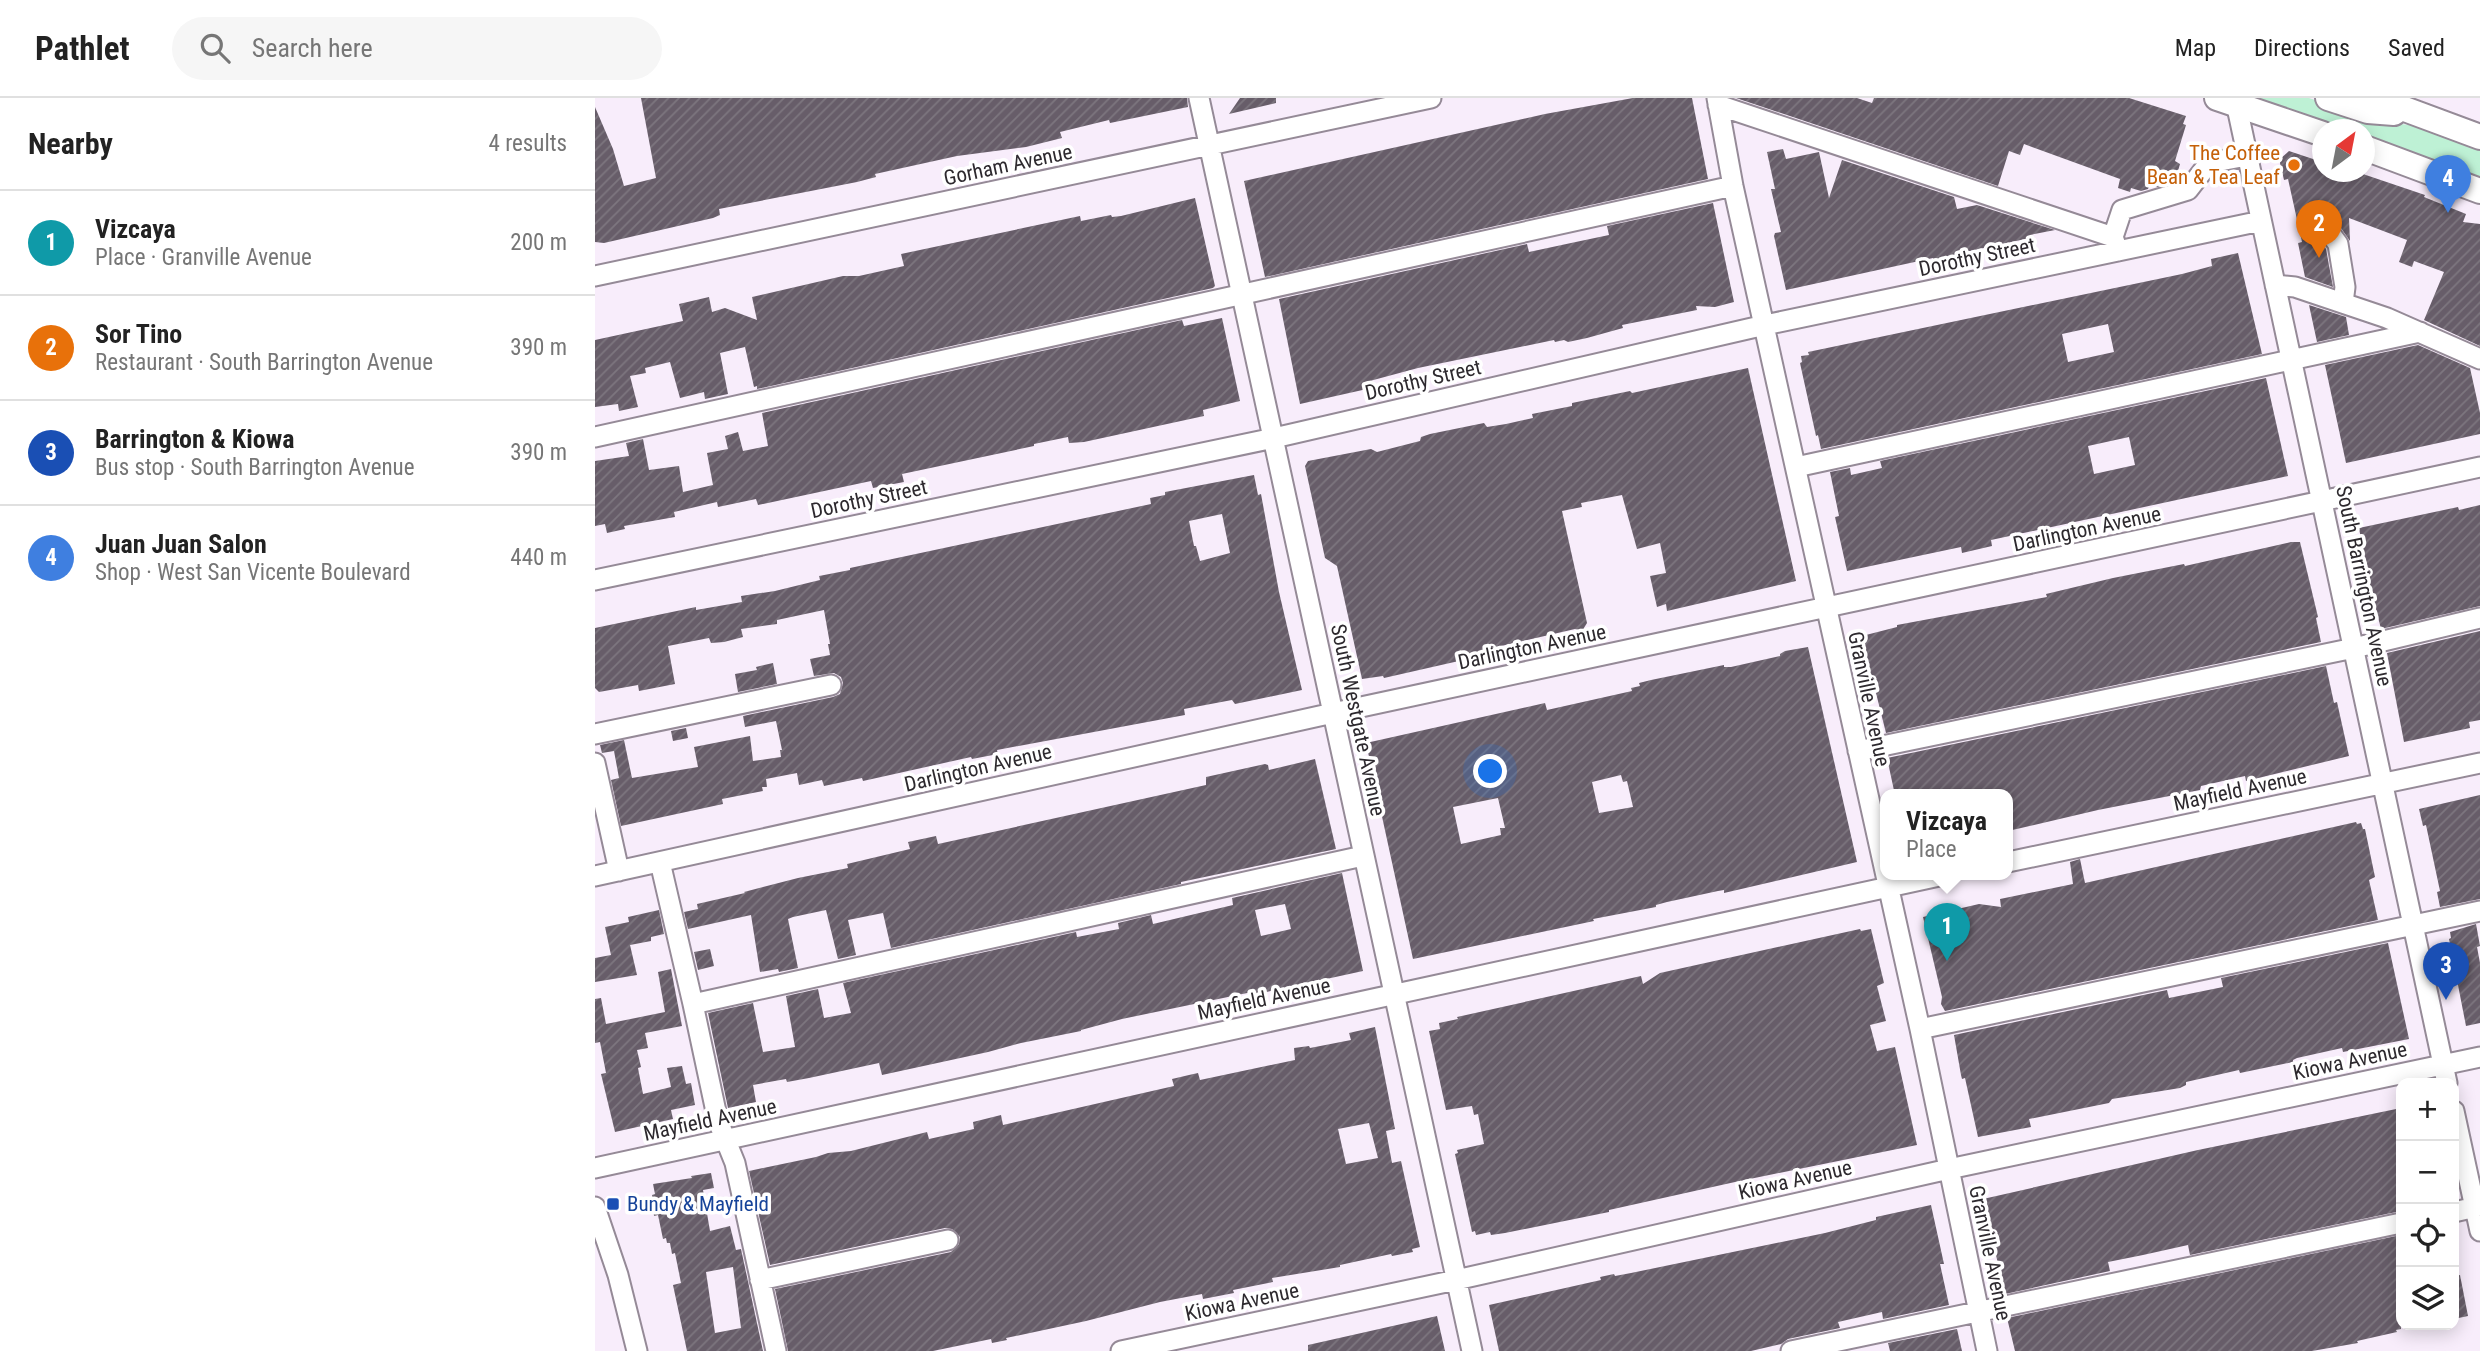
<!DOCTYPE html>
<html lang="en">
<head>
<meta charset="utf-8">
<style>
  :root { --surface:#fff; --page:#f6f6f6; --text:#222; --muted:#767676; --line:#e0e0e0; --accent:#196705 }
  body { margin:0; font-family:"Roboto Condensed",sans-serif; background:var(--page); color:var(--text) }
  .controls { position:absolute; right:21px; bottom:21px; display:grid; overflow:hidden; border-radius:14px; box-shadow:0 4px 18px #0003 }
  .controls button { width:63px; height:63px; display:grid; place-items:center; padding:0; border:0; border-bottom:2px solid var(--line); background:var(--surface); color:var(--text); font:35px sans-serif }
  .compass { position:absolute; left:1717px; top:21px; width:63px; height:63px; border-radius:50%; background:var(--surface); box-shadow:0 4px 18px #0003; rotate:32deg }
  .you { position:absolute; left:896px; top:674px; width:24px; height:24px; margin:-18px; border:5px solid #fff; border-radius:50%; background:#1a73e8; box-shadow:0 0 0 10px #1a73e833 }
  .badge { display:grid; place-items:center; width:46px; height:46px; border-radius:50%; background:var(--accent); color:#fff; font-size:23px; font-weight:700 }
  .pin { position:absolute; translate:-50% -58px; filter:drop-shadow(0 2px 4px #0008) }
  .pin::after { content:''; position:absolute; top:37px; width:24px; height:21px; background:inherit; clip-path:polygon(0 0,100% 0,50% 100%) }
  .popup { position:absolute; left:1285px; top:691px; width:133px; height:91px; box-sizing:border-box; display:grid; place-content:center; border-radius:14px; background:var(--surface); filter:drop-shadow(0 2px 5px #0005); font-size:23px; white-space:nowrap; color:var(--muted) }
  .popup b { font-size:26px; color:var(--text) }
  .popup::after { content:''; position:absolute; left:50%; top:100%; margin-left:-14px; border:14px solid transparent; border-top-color:var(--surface) }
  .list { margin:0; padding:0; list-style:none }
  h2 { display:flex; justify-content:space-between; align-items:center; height:91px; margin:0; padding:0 28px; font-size:30px }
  h2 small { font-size:23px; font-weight:400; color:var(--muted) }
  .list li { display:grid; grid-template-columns:46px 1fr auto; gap:21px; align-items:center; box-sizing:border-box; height:105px; padding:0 28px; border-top:2px solid var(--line) }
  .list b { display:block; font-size:26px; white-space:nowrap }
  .list p { margin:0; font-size:23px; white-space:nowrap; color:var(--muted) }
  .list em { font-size:23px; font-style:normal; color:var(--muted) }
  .icon { flex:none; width:38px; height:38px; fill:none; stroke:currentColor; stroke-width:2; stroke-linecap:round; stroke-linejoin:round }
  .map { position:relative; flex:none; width:1885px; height:1253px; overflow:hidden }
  header { display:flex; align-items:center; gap:42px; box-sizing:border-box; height:98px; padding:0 35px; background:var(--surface); border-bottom:2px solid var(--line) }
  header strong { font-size:33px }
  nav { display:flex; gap:38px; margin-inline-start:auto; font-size:24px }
  .search { width:490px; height:63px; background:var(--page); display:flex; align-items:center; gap:18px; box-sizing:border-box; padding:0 24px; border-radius:38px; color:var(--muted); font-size:26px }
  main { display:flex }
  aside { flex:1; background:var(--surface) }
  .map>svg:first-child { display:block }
</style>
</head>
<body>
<header>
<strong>Pathlet</strong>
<div class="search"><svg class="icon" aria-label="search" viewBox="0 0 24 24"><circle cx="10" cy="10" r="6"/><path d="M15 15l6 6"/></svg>Search here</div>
<nav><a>Map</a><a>Directions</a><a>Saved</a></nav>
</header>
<main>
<aside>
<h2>Nearby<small>4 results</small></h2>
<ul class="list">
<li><span class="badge" style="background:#0f9aa8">1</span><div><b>Vizcaya</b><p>Place · Granville Avenue</p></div><em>200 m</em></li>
<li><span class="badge" style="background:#e8710a">2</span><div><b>Sor Tino</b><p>Restaurant · South Barrington Avenue</p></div><em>390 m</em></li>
<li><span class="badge" style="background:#1a4fb4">3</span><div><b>Barrington &amp; Kiowa</b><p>Bus stop · South Barrington Avenue</p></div><em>390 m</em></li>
<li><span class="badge" style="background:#3f7fe0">4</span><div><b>Juan Juan Salon</b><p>Shop · West San Vicente Boulevard</p></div><em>440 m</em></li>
</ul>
</aside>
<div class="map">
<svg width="1885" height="1253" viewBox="0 0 1885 1253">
  <defs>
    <pattern id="building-hatch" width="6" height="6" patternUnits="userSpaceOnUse" patternTransform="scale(1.75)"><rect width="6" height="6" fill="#675d69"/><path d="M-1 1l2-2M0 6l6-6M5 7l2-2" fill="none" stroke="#7d767f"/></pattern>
  </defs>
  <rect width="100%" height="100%" fill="#f8edfb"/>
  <path fill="#bef1d5" d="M 1664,0 L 1714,0 L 1780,22 L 1833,30 L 1885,51 L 1885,81 L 1770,39 L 1770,32 L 1746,31 L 1670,6 Z"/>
  <path fill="url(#building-hatch)" fill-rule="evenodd" d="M 46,0 L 592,0 L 593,9 L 515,25 L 514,22 L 465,34 L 467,40 L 431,49 L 362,58 L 280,76 L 281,79 L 262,84 L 124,111 L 125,117 L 118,120 L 9,145 L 0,144 L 0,9 L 18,51 L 29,88 L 61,80 Z
    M 645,0 L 681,0 L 681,5 L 634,16 Z
    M 1038,0 L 1097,0 L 1113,81 L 670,179 L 649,83 L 950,16 Z
    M 1141,0 L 1262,0 L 1277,5 L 1279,0 L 1534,0 L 1591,18 L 1588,26 L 1591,27 L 1580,63 L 1585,66 L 1580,83 L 1576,82 L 1575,85 L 1562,89 L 1555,86 L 1553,91 L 1546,93 L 1536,90 L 1535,94 L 1523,90 L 1525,81 L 1429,46 L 1425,57 L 1414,53 L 1403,88 Z
    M 1188,51 L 1191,61 L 1224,54 L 1234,100 L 1247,62 L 1359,99 L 1362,111 L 1382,107 L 1460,132 L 1435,137 L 1435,140 L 1375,153 L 1375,155 L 1368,157 L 1368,161 L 1340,167 L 1338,160 L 1191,192 L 1179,138 L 1180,135 L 1186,134 L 1176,91 L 1180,91 L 1172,54 Z
    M 1694,53 L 1727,64 L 1727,74 L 1762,74 L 1830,97 L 1829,99 L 1871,116 L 1868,124 L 1885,126 L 1885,248 L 1829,222 L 1849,174 L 1819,163 L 1817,169 L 1804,164 L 1812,142 L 1754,120 L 1755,143 L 1739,120 L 1733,116 L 1727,115 L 1718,122 L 1717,129 L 1731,151 L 1738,189 L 1710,179 L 1703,145 L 1707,144 L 1693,81 L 1689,82 L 1685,65 L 1685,61 Z
    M 600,100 L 620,188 L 618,190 L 162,291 L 162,288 L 159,289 L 150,249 L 125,255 L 133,296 L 110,301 L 109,294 L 85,300 L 75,264 L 50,270 L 51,275 L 35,278 L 43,309 L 24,313 L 23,306 L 0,309 L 0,242 L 88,223 L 84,206 L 114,199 L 117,214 L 130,210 L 162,222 L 157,199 L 248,178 L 264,178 L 309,168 L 306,156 L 485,118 L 486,123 L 516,117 L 517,119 L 526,118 Z
    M 1118,105 L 1139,204 L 1120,209 L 1101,208 L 1102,212 L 1027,227 L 1028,230 L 992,240 L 973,244 L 969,242 L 960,244 L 959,242 L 823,270 L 771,284 L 772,291 L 705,306 L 684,201 L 932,146 L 934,154 L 976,145 L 1014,137 L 1012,128 Z
    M 1643,155 L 1667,256 L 1226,351 L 1223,337 L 1221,338 L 1205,265 L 1207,264 L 1206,258 L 1214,257 L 1213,254 L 1587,176 L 1617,168 L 1616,161 ZM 1513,226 L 1519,254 L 1473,264 L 1467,236 Z
    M 1714,207 L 1751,219 L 1754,237 L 1722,244 Z
    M 627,220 L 645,303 L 608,312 L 609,318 L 489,344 L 474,345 L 473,339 L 439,346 L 439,348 L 307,376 L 309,384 L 278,390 L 276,383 L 163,407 L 161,401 L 123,409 L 122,404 L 79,414 L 80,419 L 29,428 L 30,431 L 12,435 L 10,426 L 0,428 L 0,363 L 34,358 L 31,345 L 48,341 L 54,372 L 84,368 L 88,394 L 118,387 L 112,355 L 133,351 L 130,338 L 143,334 L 148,353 L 173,348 L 167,315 L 587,222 L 589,228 Z
    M 1823,247 L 1875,270 L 1885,315 L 1885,336 L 1751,365 L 1730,267 Z
    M 1153,270 L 1201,483 L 1072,513 L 1071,506 L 1062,509 L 1055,478 L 1071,475 L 1065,445 L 1042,451 L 1027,397 L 986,405 L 987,409 L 967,413 L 992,525 L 987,533 L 980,531 L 893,551 L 876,556 L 877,560 L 789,580 L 788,578 L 767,581 L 742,468 L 730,460 L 710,368 L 713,363 L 776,351 L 782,354 L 825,343 L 826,339 L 835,336 L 889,325 L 892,329 L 911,326 L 938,320 L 937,316 L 977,308 L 977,305 L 1035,293 L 1037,295 Z
    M 1671,280 L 1693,378 L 1396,442 L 1397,448 L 1367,455 L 1366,449 L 1252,473 L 1240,419 L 1244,418 L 1235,374 L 1255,370 L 1256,377 L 1287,370 L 1285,363 ZM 1534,339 L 1540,367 L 1499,376 L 1493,348 Z
    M 659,377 L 663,397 L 666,396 L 684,494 L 707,592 L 640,606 L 637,602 L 589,611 L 590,617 L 402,652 L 403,656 L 377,661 L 376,659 L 268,683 L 267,680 L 229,688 L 227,682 L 204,687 L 202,675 L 171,681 L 172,689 L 167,689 L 168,693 L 127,701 L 128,706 L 26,728 L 16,682 L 24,680 L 19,653 L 7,655 L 5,647 L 29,642 L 37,680 L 103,669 L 99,649 L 155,638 L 158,663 L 186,659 L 185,652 L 187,652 L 181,623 L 150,629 L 148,618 L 238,599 L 245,596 L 248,585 L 246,579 L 239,575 L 219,578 L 215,561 L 235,557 L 233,546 L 235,546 L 229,512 L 182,522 L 182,526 L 146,531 L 148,539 L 129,544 L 116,545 L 114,540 L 73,548 L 80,586 L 44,593 L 43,587 L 4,594 L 0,590 L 0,530 L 101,509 L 101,512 L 147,504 L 146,498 L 180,493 L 225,482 L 224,478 L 255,472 L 255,470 L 556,406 L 555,400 L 570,397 L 570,394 ZM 627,416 L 635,455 L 605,463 L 601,448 L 599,448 L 594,423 Z
    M 1885,407 L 1885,508 L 1786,531 L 1779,503 L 1777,503 L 1764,430 L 1863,409 L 1864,412 Z
    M 1696,444 L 1705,444 L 1723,519 L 1721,520 L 1726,544 L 1291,635 L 1278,583 L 1276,583 L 1267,538 L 1302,529 L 1302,527 L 1452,499 L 1451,496 L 1518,480 L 1589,466 L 1590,468 Z
    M 1885,533 L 1885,622 L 1874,624 L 1875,630 L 1809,644 L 1792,555 Z
    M 1213,549 L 1262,764 L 1129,795 L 1129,792 L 1123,793 L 1072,804 L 1061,807 L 1061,809 L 998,821 L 999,823 L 818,861 L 771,645 L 950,605 L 952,612 L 1037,593 L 1036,590 L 1045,588 L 1044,585 L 1056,582 L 1129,567 L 1129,569 L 1136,569 L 1185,558 L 1185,556 L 1190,553 ZM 1026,677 L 1028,684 L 1032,683 L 1038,709 L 1004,715 L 997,684 ZM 903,700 L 910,730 L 905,730 L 906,737 L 866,746 L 858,709 Z
    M 178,565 L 182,586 L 143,594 L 140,576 L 162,572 L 161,569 Z
    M 1731,568 L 1739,605 L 1742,604 L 1754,658 L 1651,683 L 1650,678 L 1606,688 L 1605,692 L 1503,712 L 1413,733 L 1413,697 L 1300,697 L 1292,660 Z
    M 91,630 L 93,640 L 78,643 L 76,633 Z
    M 720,661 L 741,751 L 586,784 L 586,786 L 296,850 L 288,815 L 253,822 L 261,857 L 243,861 L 231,812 L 198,819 L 193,821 L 203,870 L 184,874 L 183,871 L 165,874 L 156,817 L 93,831 L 89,814 L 103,811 L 102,806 L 150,795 L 149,794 L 203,780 L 253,770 L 252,766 L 315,751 L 313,744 L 341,738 L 343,746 L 611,687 L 611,679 L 670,666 L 673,667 L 674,672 Z
    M 1885,697 L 1885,801 L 1845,809 L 1842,794 L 1845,793 L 1831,727 L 1828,728 L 1824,711 Z
    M 1761,724 L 1762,726 L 1766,725 L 1768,731 L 1770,731 L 1780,779 L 1774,782 L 1783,822 L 1350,913 L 1346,906 L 1347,899 L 1328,819 L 1384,806 L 1406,809 L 1405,801 L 1478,786 L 1475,764 L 1485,761 L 1490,785 Z
    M 747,775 L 768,873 L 658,897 L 657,894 L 527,921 L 486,932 L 486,933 L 426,945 L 393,954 L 287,977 L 284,965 L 214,980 L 192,984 L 191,981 L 158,987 L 161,1004 L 133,1010 L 113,915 L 158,905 L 168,954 L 200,949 L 191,898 L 223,891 L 229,920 L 256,915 L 248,885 L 481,834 L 482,839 L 524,831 L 523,825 L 556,817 L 558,826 L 638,807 L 637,800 ZM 690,806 L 696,831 L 666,838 L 660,812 Z
    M 64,812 L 69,836 L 56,839 L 56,843 L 35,847 L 42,877 L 0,884 L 0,860 L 16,857 L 10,829 L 34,824 L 33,819 Z
    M 1881,826 L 1885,848 L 1882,849 L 1885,865 L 1885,925 L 1871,928 L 1854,841 L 1856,840 L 1855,834 Z
    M 1265,831 L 1266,833 L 1276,831 L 1289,885 L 1282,888 L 1291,923 L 1275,927 L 1282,953 L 1300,949 L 1322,1047 L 1140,1084 L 1014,1112 L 1014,1114 L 910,1135 L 896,1137 L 895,1134 L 881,1137 L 880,1133 L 877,1134 L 860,1056 L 863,1055 L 862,1052 L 889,1046 L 883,1016 L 879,1017 L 877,1008 L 851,1012 L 834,933 L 845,931 L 844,925 L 863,921 L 862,919 L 1046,878 L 1048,886 L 1065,875 Z
    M 1793,845 L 1814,941 L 1758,952 L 1748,954 L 1747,950 L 1702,960 L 1698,962 L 1698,964 L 1645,975 L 1644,972 L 1591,984 L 1591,987 L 1585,990 L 1517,1001 L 1514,1005 L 1434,1021 L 1436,1029 L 1383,1039 L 1370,980 L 1367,981 L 1366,977 L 1359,937 L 1572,892 L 1574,900 L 1628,889 L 1626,880 Z
    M 115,851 L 119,868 L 103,872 L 99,854 Z
    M 76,871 L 87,928 L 50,935 L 53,950 L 42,952 L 46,969 L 43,970 L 48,996 L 76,989 L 72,970 L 87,968 L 91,986 L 96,985 L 100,1007 L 76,1012 L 78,1021 L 20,1034 L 6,976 L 11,975 L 5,944 L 0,945 L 0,901 L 6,900 L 11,926 L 70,914 L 63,874 Z
    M 780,929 L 800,1031 L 791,1033 L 797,1065 L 806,1063 L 825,1149 L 817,1151 L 818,1154 L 797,1158 L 796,1156 L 745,1167 L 745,1169 L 677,1180 L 678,1184 L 638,1192 L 639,1195 L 608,1201 L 607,1196 L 565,1204 L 491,1223 L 411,1240 L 412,1242 L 397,1245 L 396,1241 L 338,1253 L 193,1253 L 180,1191 L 356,1154 L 364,1146 L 365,1139 L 357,1131 L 350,1130 L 175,1167 L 154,1073 L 221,1059 L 233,1055 L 256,1053 L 332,1034 L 334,1041 L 379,1031 L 378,1024 L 406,1017 L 408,1027 L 579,988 L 577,981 L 594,977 L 603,975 L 605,982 L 700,962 L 699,950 L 714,948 L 715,950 L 756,942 L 754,935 ZM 774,1025 L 783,1060 L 751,1066 L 743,1031 Z
    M 1806,1010 L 1806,1113 L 1595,1157 L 1593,1147 L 1548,1157 L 1513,1164 L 1515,1173 L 1410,1196 L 1388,1101 L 1603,1052 Z
    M 116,1075 L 119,1090 L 108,1092 L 115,1133 L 135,1128 L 141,1152 L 146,1151 L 168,1253 L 92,1253 L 78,1187 L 86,1185 L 80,1155 L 77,1156 L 75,1145 L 72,1145 L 71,1140 L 68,1141 L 63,1117 L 59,1118 L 57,1097 L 60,1096 L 58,1086 L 97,1080 L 96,1078 ZM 138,1169 L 146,1230 L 120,1235 L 111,1174 Z
    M 1336,1107 L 1349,1166 L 1345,1166 L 1354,1207 L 1288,1221 L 1287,1214 L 1243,1224 L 1245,1230 L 1193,1241 L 1186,1246 L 1156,1253 L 904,1253 L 894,1207 L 1006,1182 L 1005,1179 L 1019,1176 L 1020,1178 L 1036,1175 L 1230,1135 L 1281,1122 L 1281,1119 Z
    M 1806,1137 L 1806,1231 L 1801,1232 L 1802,1234 L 1762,1243 L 1763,1245 L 1717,1253 L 1420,1253 L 1412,1220 Z
    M 1865,1177 L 1873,1218 L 1859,1221 L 1859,1178 Z
    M 842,1218 L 850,1253 L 713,1253 L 713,1247 Z
    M 1362,1231 L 1367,1253 L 1295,1253 L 1293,1245 Z"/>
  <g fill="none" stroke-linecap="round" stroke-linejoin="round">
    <g stroke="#958a97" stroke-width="23">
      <path id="minor" d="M 604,0 C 695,418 784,836 877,1253
        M 1122,0 L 1138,88 L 1325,931 L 1392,1253
        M 1640,0 L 1852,985
        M 1123,7 L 1518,139 L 1523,153
        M 1729,127 L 1743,146 L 1750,189 L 1748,205
        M 1518,139 L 1527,112 L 1593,92 L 1614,65 L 1652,58
        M 0,178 L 836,0
        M 1680,187 L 1700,189 L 1792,220 L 1885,261
        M 0,339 L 1138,88
        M 1201,369 L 1825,234
        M 0,482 L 679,340 L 1170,227 L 1666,123
        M 0,636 L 236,587
        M 1263,653 L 1759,550 L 1885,520
        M 0,665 L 24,773
        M 65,764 L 98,906
        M 1413,764 L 1885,665
        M 0,778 L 738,615 L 1885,369
        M 1325,931 L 1885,813
        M 1859,1013 L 1885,1133
        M 0,1070 L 1349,777
        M 0,1109 L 23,1177 L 42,1253
        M 1859,1114 L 1885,1108
        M 165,1182 L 353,1142
        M 181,1253 L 140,1065 L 123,1023 L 98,906 L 768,758
        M 526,1253 L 861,1182 L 1354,1071 L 1885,959
        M 1196,1253 L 1806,1125"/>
    </g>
    <g stroke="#958a97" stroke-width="28">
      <path id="major" d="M 1622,0 L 1728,36
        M 1733,0 L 1773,13 L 1799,15
        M 1780,0 L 1885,39
        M 1770,50 L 1885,93"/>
    </g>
    <use href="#minor" stroke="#fff" stroke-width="19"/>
    <use href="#major" stroke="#fff" stroke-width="24"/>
  </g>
  <circle fill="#e8710a" stroke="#fff" stroke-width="2.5" cx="1699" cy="67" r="7"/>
  <rect fill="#1a4fb4" stroke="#fff" stroke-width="2.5" x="11" y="1099" width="14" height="14" rx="3.5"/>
  <g text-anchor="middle" stroke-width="7" stroke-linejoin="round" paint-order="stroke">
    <g font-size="21" fill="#c56008" stroke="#fff" text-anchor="end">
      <text x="1685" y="62">The Coffee<tspan x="1685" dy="24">Bean &amp; Tea Leaf</tspan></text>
    </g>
    <g font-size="21" fill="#2d292e" stroke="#fff">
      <text transform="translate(413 67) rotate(-12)" y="7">Gorham Avenue</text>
      <text transform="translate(1382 159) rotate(-12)" y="7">Dorothy Street</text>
      <text transform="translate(828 282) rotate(-13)" y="7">Dorothy Street</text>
      <text transform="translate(274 401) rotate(-12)" y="7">Dorothy Street</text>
      <text transform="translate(1492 431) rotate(-12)" y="7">Darlington Avenue</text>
      <text transform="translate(1769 488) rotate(78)" y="7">South Barrington Avenue</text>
      <text transform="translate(937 549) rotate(-12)" y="7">Darlington Avenue</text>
      <text transform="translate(1274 601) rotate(78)" y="7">Granville Avenue</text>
      <text transform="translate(763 622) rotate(78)" y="7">South Westgate Avenue</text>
      <text transform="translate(383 670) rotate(-13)" y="7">Darlington Avenue</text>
      <text transform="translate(1645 692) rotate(-12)" y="7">Mayfield Avenue</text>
      <text transform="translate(669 901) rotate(-12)" y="7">Mayfield Avenue</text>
      <text transform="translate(1755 963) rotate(-12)" y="7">Kiowa Avenue</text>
      <text transform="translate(115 1022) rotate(-12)" y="7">Mayfield Avenue</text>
      <text transform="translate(1200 1082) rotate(-13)" y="7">Kiowa Avenue</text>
      <text transform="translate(1395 1155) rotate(78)" y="7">Granville Avenue</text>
      <text transform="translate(647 1204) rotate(-12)" y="7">Kiowa Avenue</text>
    </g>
    <g font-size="21" fill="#164399" stroke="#fff" text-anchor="start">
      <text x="32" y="1113">Bundy &amp; Mayfield</text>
    </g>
  </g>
</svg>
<div class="controls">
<button>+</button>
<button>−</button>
<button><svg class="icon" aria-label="locate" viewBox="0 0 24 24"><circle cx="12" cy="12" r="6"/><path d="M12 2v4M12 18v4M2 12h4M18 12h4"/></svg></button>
<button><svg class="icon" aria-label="layers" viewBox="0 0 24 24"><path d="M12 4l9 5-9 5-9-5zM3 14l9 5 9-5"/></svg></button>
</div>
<svg class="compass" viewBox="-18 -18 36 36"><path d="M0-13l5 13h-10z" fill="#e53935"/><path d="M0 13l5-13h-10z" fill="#767676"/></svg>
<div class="you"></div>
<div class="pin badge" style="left:1352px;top:863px;background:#0f9aa8">1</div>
<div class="popup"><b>Vizcaya</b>Place</div>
<div class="pin badge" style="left:1724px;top:160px;background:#e8710a">2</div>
<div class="pin badge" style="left:1851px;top:902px;background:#1a4fb4">3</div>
<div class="pin badge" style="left:1853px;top:115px;background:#3f7fe0">4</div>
</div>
</main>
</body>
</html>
